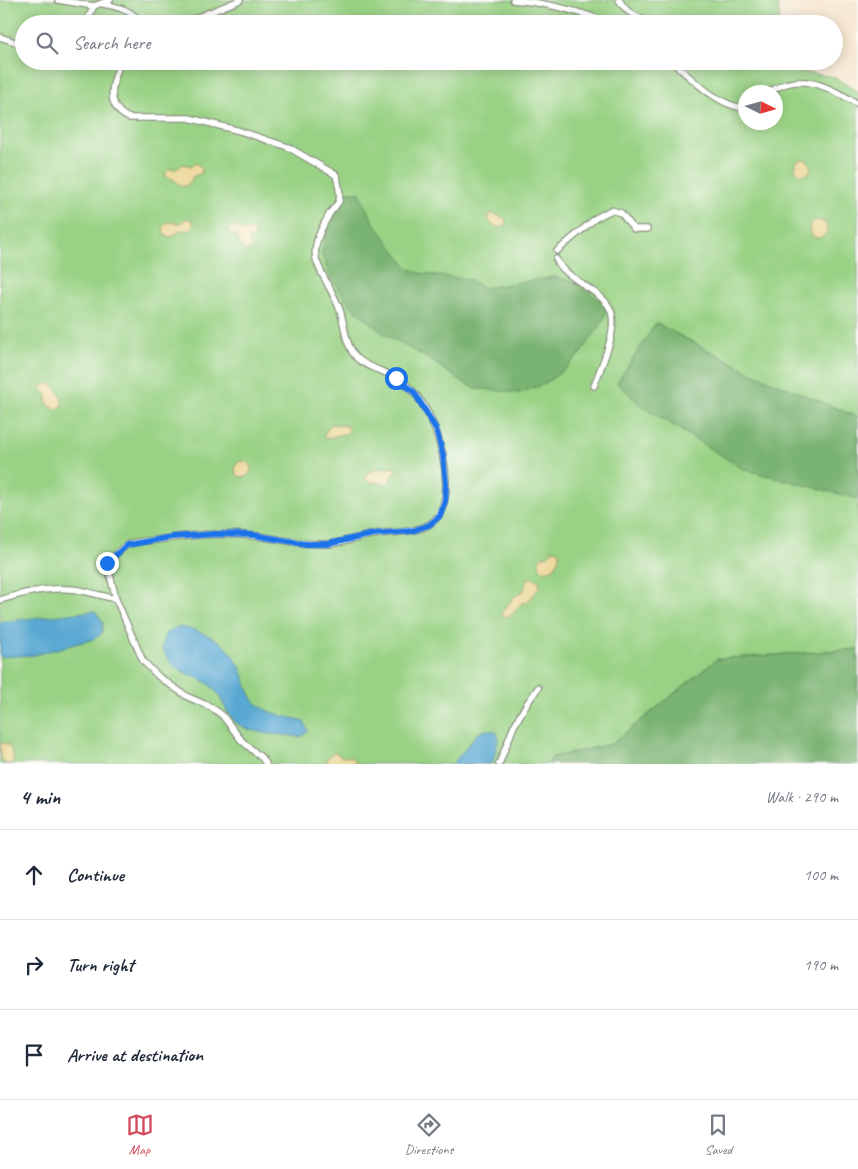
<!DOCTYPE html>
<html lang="en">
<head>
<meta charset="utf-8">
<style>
  :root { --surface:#fff; --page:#f6f6f7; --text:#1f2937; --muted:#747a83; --line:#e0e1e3; --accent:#d1495b }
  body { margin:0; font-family:Caveat,sans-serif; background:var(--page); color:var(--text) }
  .compass { position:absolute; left:738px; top:85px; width:45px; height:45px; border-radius:50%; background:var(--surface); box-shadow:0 2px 12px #0003; rotate:95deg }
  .stop { position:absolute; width:15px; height:15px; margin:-11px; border:4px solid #1a73e8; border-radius:50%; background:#fff }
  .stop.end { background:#1a73e8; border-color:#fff; box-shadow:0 1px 5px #0008 }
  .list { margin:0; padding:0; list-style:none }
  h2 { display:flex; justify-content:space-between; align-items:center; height:65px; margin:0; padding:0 20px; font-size:21px }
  h2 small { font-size:16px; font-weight:400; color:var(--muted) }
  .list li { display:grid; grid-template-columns:32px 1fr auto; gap:15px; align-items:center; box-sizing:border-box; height:90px; padding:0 20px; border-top:1px solid var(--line) }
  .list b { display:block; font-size:19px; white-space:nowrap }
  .list em { font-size:16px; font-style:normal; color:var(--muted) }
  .icon { flex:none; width:28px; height:28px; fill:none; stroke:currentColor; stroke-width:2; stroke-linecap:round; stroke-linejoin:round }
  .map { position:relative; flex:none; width:858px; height:764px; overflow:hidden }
  .search { position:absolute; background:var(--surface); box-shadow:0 2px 12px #0003; left:15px; right:15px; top:15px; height:55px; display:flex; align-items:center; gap:12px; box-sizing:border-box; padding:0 18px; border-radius:28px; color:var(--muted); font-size:19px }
  .sheet { height:335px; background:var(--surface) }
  nav { display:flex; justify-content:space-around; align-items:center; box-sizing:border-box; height:70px; border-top:1px solid var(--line); background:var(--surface); font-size:14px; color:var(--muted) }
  nav a { display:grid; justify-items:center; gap:2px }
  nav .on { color:var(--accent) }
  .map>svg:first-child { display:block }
</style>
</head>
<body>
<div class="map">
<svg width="858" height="764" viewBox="0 0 858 764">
  <rect width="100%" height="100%" fill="#fdfcf7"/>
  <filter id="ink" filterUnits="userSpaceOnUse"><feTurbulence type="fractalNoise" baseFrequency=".02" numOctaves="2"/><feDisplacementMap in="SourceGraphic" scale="10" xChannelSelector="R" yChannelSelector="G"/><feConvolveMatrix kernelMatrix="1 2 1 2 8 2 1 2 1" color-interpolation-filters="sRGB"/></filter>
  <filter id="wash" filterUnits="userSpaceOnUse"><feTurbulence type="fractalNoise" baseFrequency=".0096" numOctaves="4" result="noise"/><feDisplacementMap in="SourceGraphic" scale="20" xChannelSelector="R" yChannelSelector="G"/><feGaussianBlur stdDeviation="1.12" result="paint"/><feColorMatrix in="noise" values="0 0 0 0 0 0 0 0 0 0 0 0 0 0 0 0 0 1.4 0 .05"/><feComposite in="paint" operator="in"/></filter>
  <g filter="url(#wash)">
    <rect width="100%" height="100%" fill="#f6e5cd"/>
    <path fill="#99d284" stroke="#5c885c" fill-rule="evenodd" d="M 0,0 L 777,0 L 780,24 L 24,24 L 24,61 L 784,61 L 785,69 L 834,77 L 858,92 L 858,649 L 717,659 L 612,744 L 553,757 L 548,764 L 0,764 ZM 746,92 L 776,92 L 776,122 L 746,122 Z"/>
    <path fill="#7ab472" stroke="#4c7853" d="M 345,192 L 359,192 L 373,222 L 408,268 L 419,273 L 470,280 L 484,288 L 554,277 L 572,281 L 587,291 L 602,302 L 607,311 L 600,326 L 581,353 L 565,369 L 544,384 L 519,393 L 474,388 L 459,380 L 429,359 L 383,333 L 350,305 L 330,276 L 321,253 L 329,224 Z
      M 656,323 L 754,374 L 858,417 L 858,499 L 743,469 L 642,406 L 617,383 Z
      M 858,649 L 858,764 L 548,764 L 553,757 L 612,744 L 717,659 Z"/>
    <path fill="#eeda9e" stroke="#868c69" d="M795 167a8 8 0 1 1 16 0a8 8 0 1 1-16 0Z
      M 196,163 L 201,167 L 202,173 L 193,176 C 190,182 190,187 181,186 L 175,180 L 165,176 L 166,172 L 169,169 L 176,169 L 183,164 L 191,166 Z
      M 491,213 L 505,218 L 506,225 L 499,228 L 492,225 L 488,218 Z
      M 187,218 L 194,222 C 192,236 184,227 178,232 C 175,234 174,236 171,237 L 164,235 L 163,227 C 167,220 172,222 178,224 Z
      M809 229a9 9 0 1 1 18 0a9 9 0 1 1-18 0Z
      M 231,227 C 239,226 239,232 251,230 L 255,233 L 254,237 L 249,241 L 252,247 L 248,252 L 242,249 L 237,236 L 229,233 L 228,230 Z
      M 48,383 C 56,386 64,398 62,406 L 58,409 L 50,407 L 47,403 L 47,395 L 41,389 L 43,385 Z
      M 331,424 L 347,426 L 349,431 L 346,434 L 338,435 L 326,439 L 324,437 L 324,434 Z
      M235 469a8 8 0 1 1 16 0a8 8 0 1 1-16 0Z
      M 393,467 L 395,468 L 396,472 L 392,475 L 390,481 L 388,484 L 369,482 L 366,479 L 367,473 L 379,468 L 384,469 Z
      M 553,549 L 558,550 L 560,552 C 558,563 555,572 543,570 L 539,566 L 539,559 L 543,556 L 549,555 Z
      M 529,578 L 534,578 L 539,581 L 540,586 C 537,591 531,599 526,602 C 525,603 523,603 522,603 C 515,608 514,619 503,616 L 501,613 L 514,597 L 523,591 Z
      M 2,743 L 8,744 C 11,751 16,757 12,764 L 6,764 L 1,758 L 0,745 Z
      M 334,752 L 342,757 C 348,756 354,757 356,764 L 326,764 L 327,758 Z"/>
    <path fill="#58a8d3" stroke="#3c7284" d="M 95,611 L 103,622 L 102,633 L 94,639 L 34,655 L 0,657 L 0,622 Z
      M 178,627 C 210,631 233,645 244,677 C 248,688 250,700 261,707 C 273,715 290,717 304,721 L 308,731 L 301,737 C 278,733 245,737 230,716 C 224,707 220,694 212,687 C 203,678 192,677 182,671 C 172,666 167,658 162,649 L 165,634 Z
      M 485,730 L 496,731 L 499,738 L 492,764 L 453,764 L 477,734 Z"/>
  </g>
  <g filter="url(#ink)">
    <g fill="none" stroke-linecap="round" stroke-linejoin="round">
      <g stroke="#8a9180" stroke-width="8">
        <path id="lane" d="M 58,0 L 94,6 L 110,0
          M 513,0 C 549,3 579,11 612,24
          M 619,0 C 629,16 635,14 650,24
          M 103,4 C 119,7 132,10 142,24
          M 85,24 L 94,6
          M 181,24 L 240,0
          M 0,37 L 24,45
          M 121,61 C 112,82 104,106 129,118 L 189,118 L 240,131 L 288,147 L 336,175 C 338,182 341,193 339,201 C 337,205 333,209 330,213 C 322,227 311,246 317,262 C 323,279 334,293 340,310 C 345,326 345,347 358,359 C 369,368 383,371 395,377 C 429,395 446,450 446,486 C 445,534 414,530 377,534 C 360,536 343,544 325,544 C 301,545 278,538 254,536 C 222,532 188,535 156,540 C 148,541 134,541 127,545 C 120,549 113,558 107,563 L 116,599 L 143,661 L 159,677 L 188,697 L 211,707 L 222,715 L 242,741 L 263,759 L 266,764
          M 671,61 C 690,77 720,108 746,108
          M 770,92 C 800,70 831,88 858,104
          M 557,251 L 596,218 L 611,210 L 621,213 L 634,229 L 647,229
          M 556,259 C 562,271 574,278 584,285 C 592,291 602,296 608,305 C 622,325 601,365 594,386
          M 0,600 C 22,593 47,587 70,589 C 85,590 101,596 116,599
          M 499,764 L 514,726 L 526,705 L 538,688"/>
      </g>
      <use href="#lane" stroke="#fff" stroke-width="5.5"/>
    </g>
  </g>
  <g fill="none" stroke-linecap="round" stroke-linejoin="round" filter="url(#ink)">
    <path stroke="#1a73e8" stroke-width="6" d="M 107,563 L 127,545 L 172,537 L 215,534 L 253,535 L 306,544 L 327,544 L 374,534 L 412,531 L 429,525 L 440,516 L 445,501 L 446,484 L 443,455 L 436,429 L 414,392 L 396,378"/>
  </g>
</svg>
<svg class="compass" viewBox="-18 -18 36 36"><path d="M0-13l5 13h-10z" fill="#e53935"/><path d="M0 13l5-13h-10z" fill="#747a83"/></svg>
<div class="stop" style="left:396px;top:378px"></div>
<div class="stop end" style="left:107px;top:563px"></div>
<div class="search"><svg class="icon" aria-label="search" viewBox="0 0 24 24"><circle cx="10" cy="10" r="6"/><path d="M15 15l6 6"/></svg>Search here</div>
</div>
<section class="sheet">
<h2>4 min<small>Walk · 290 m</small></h2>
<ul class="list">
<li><svg class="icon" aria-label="ahead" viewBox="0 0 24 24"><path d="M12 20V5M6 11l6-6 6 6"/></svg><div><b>Continue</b></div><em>100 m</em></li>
<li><svg class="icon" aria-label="right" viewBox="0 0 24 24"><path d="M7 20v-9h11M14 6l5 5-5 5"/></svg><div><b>Turn right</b></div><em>190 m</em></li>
<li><svg class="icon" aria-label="arrive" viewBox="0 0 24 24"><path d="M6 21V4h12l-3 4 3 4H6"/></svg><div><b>Arrive at destination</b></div></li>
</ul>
</section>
<nav>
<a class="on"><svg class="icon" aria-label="map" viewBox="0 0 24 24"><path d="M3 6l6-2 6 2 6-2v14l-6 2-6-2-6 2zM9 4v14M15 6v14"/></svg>Map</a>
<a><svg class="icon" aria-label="directions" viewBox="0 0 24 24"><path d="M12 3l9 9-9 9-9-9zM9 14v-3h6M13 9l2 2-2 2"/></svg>Directions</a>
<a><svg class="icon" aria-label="saved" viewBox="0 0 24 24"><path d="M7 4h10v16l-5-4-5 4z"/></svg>Saved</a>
</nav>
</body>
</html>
